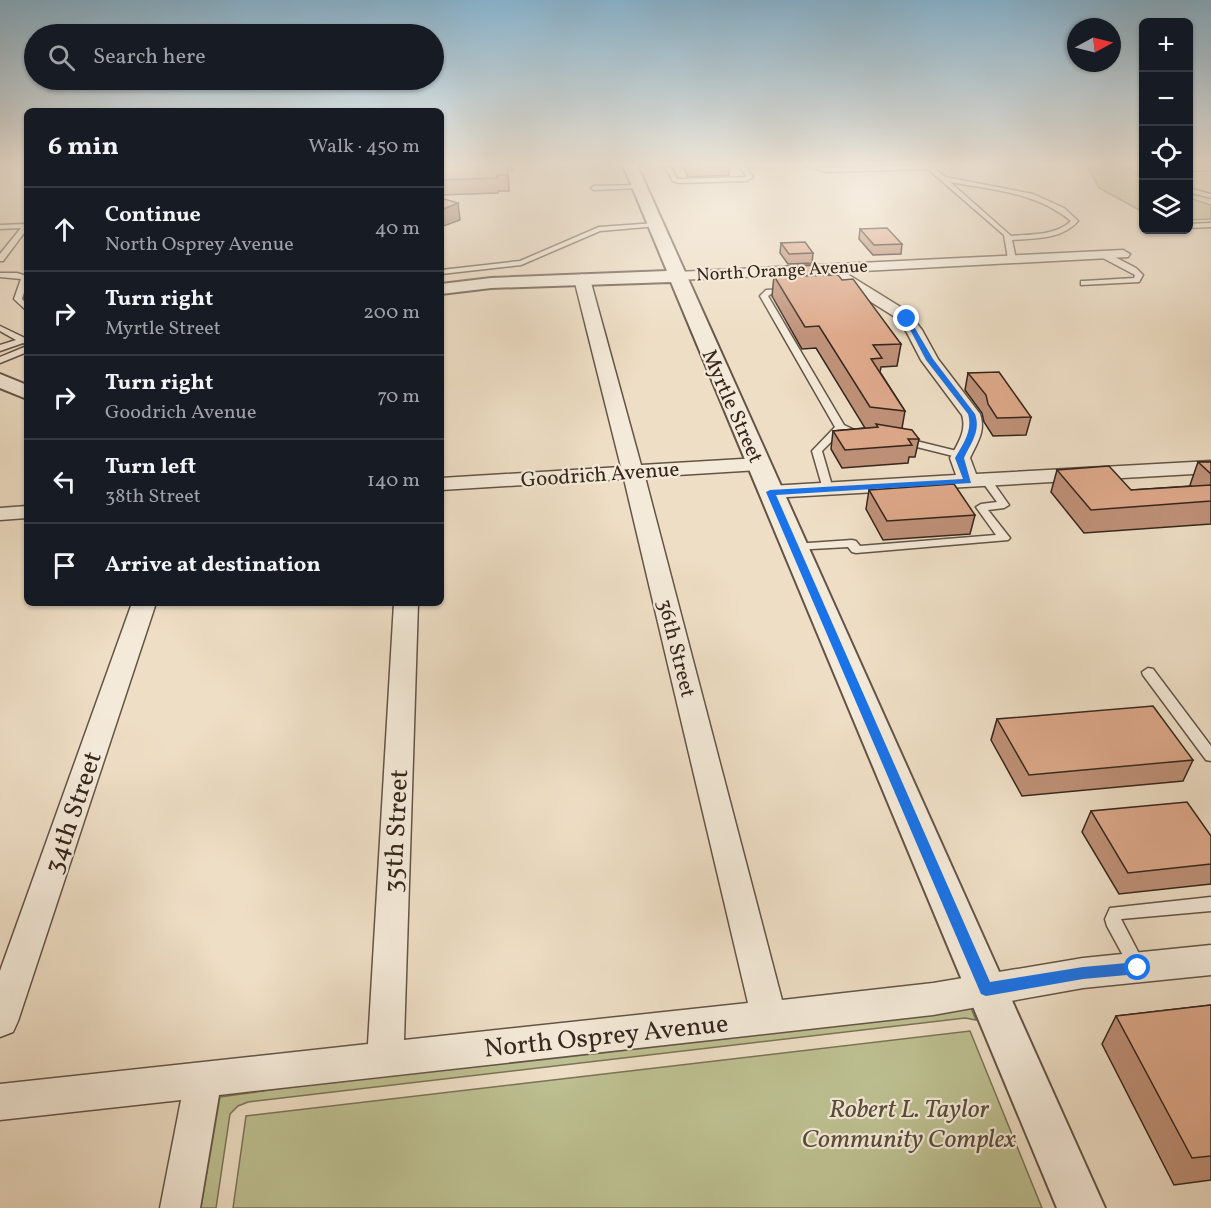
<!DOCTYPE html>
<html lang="en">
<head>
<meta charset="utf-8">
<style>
  :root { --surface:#171b24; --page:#242831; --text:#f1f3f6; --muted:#9ea1a6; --line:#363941 }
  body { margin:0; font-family:Vollkorn,serif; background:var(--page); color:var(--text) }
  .controls { position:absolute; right:18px; top:18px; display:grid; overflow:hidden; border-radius:9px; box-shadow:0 2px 4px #0004 }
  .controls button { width:54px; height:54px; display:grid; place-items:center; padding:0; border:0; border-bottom:2px solid var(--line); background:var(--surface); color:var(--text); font:30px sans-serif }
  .compass { position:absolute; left:1067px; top:18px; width:54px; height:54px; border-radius:50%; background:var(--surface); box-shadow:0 2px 4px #0004; rotate:83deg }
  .stop { position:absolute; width:18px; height:18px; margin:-14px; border:4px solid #1a73e8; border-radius:50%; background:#fff }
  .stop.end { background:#1a73e8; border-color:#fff; box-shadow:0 2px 6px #0008 }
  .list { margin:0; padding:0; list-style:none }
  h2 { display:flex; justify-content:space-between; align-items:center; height:78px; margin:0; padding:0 24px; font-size:26px }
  h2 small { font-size:20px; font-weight:400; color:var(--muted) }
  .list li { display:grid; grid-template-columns:39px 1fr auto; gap:18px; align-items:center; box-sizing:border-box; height:84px; padding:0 24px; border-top:2px solid var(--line) }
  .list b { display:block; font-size:22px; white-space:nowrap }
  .list p { margin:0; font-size:20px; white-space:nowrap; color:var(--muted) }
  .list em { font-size:20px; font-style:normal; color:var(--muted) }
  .icon { flex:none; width:33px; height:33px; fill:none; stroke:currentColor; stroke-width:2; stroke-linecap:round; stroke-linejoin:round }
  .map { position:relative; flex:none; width:1211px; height:1208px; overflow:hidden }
  .search { position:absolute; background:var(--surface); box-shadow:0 2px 4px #0004; left:24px; top:24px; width:420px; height:66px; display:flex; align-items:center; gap:15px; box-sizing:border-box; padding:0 21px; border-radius:33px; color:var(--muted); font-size:22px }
  .panel { position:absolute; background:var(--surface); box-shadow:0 2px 4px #0004; left:24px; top:108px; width:420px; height:498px; border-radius:9px }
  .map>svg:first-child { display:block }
</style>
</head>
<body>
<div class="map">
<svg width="1211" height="1208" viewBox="0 0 1211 1208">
  <rect width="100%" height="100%" fill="#eedec5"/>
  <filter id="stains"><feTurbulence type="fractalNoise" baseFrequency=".00333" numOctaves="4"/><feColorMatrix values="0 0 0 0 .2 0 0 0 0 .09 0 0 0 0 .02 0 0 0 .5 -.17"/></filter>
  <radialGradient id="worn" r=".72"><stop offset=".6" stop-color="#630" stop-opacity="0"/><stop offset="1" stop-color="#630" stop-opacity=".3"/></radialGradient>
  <path fill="#bdc091" stroke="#7a7357" stroke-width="1.5" d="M 1122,165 L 1143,174 L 1143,212 L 1099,188 L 1087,166 Z
    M 1189,198 L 1211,205 L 1211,219 L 1189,220 Z
    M 971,1008 L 976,1020 L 965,1018 L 248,1102 L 238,1106 L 230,1114 L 216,1208 L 201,1208 L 220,1097 L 342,1080 Z
    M 970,1031 L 1042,1208 L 233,1208 L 246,1116 Z"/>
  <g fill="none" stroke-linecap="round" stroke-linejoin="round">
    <g stroke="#645447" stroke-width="3">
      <path id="service" d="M 664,165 L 670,165 L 677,179 L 680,179 L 747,177 L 738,165 L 744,165 L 753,177 L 747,181 L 680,183 L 673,181 Z
        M 801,165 L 827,168 L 930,165 L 945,177 L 1033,194 L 1064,208 L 1078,221 C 1061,240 1035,238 1012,240 L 1016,259 L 1012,261 L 1008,259 L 1004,235 L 928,169 L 827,172 ZM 950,182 C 993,190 1036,192 1071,221 C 1055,236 1031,234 1011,236 Z
        M 1126,165 L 1134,165 L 1144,171 L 1144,176 Z
        M 1211,166 L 1211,170 L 1188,171 L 1188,167 Z
        M 639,185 L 641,186 L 641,188 L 594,190 L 591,188 L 594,186 Z
        M 1188,188 L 1211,194 L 1211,198 L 1188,192 Z
        M 656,223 L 658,224 L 658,226 L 600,231 L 521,265 L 441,274 L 441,270 L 520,261 L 599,227 Z
        M 1211,223 L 1211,227 L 1188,228 L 1188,224 Z
        M 27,224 L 27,229 L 3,261 L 0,261 L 0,254 L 21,228 L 0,229 L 0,225 Z
        M 1101,253 L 1107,253 L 1136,268 L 1143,275 L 1139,282 L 1081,285 L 1081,281 L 1084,281 L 1134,278 L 1135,275 L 1101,257 Z
        M 0,273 L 17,273 L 27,276 L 27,283 L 22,299 L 27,304 L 27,311 L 14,299 L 21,279 L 0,277 Z
        M 787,289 L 791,291 L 790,293 L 771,294 L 768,296 L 844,425 L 865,435 L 860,438 L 846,435 L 841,432 L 822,451 L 833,489 L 828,492 L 823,489 L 812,451 L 835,427 L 760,296 L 766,290 Z
        M 0,326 L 27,339 L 27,345 L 23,343 L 0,351 L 0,345 L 16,340 L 0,331 Z
        M 27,346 L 27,352 L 0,363 L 0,357 Z
        M 904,438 L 965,453 L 966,455 L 961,458 L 901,443 L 901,439 Z
        M 986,477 L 990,478 L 1009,505 L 1004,508 L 988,510 L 1010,538 L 1008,540 L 856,553 L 852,552 L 848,547 L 794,550 L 788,547 L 794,544 L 852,540 L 856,541 L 860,546 L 996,535 L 976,507 L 981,504 L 997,502 L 981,480 Z
        M 1148,668 L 1153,669 L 1211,746 L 1211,761 L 1206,760 L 1143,675 L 1142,672 Z
        M 1211,897 L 1211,911 L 1121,919 L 1146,967 L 1144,972 L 1138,974 L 1132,972 L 1107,926 L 1105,919 L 1110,908 Z"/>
    </g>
    <g stroke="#645447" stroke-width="3">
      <path id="minor" d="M 1123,250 L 1130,254 L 1128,257 L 844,272 L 907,311 L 922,330 L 938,359 L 980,414 C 986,431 977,443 970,458 L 976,474 L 1211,461 L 1211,473 L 770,498 L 763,496 L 760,492 L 763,488 L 770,486 L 956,475 L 950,458 C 958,443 967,431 962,415 L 921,360 L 906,331 L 895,317 L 825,273 L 677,280 L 670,276 L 677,272 Z
        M 582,274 L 590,279 L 641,465 L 759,458 L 766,460 L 769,464 L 766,468 L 759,470 L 645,477 L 782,1000 L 933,983 L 1083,958 L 1211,945 L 1211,975 L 1083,988 L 933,1015 L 219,1095 L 200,1208 L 160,1208 L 181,1100 L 0,1120 L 0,1084 L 368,1044 L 394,603 L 418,603 L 404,1040 L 748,1003 L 624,479 L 441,490 L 441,478 L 621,467 L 574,279 Z
        M 27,506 L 27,518 L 0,520 L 0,508 Z
        M 132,603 L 156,603 L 18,1021 L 13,1032 L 0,1037 L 0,971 Z"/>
    </g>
    <g stroke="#645447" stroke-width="4">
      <path id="tertiary" d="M 623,165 L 637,165 L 1105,1208 L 1057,1208 L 671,282 L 491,288 L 441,294 L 441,284 L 491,278 L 667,271 Z
        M 0,374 L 27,385 L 27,399 L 0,388 Z"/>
    </g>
    <use href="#service" fill="#f4ead9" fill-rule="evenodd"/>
    <use href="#minor" fill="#f4ead9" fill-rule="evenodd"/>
    <use href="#tertiary" fill="#f4ead9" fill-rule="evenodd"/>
  </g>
  <path fill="#bf9178" stroke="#36261d" stroke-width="1.5" d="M 441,165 L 512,165 L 512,171 L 508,171 L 509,191 L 498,191 L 498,193 L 441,195 Z
    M 682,165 L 730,165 L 729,175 L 688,177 Z
    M 860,229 L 902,244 L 901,254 L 873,255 L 859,239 Z
    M 781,243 L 813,253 L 812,263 L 788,264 L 780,253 Z
    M 797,266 L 842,280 L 901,344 L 897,366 L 881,367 L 880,372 L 905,411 L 902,428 L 919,439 L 915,457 L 909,457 L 908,463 L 842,468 L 831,449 L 833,431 L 865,428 L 816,348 L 802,349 L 772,296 L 774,276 L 796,276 Z
    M 968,373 L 1031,417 L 1026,435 L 993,436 L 984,422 L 982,413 L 965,390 Z
    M 1198,462 L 1211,462 L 1211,524 L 1084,533 L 1051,492 L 1057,470 L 1131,490 L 1191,486 L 1190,485 Z
    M 869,490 L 975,515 L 970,534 L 883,540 L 866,509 Z
    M 997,719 L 1193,760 L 1183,781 L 1022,796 L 991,740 Z
    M 1091,811 L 1211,836 L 1211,884 L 1119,894 L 1082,832 Z
    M 1211,1005 L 1211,1180 L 1174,1185 L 1102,1044 L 1116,1016 Z"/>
  <path fill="#9b7661" stroke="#36261d" stroke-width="1.5" d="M 458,203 L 460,220 L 441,227 L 441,210 Z"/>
  <path fill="#dea98b" stroke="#36261d" stroke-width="1.5" d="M 441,165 L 507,165 L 508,175 L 497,175 L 497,178 L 441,180 Z
    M 441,198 L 458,203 L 441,210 Z
    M 887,228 L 902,244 L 874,245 L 860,229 Z
    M 805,242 L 813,253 L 789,254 L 781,243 Z
    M 822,265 L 830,275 L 804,276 L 797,266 Z
    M 838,275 L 842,280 L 853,279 L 901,344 L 873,345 L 882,358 L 871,359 L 905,411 L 870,407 L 819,326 L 805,327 L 774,276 Z
    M 999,372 L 1031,417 L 997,418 L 988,404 L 986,395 L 968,373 Z
    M 876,424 L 912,430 L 919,439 L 908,439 L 912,445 L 845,450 L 833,431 L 878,427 Z
    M 1198,462 L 1211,462 L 1211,474 Z
    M 1109,466 L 1131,490 L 1211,485 L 1211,501 L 1091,510 L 1057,470 Z
    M 954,484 L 975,515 L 887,521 L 869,490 Z
    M 1153,706 L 1193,760 L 1029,775 L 997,719 Z
    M 1187,802 L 1211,836 L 1211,864 L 1128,873 L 1091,811 Z
    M 1211,1005 L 1211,1156 L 1192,1158 L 1116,1016 Z"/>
  <linearGradient id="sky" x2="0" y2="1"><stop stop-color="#88b7d4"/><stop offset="0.49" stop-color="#f7f0e5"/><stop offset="1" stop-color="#f7f0e5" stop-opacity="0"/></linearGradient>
  <rect width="1211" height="335" fill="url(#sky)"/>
  <path fill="#1a73e8" d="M 904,318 L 909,318 L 933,359 L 975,414 C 981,431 971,443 964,458 L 971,483 L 776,495 L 990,982 L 1083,967 L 1138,962 L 1143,963 L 1145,968 L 1143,972 L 1138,974 L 1083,979 L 986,996 L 981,994 L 766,492 L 770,490 L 963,479 L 955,458 C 963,444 973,431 968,414 L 926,360 Z"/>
  <g text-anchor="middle" stroke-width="4.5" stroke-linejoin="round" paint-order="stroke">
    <g font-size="18" fill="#36261d" stroke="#f4ead9">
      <text transform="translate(782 270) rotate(-3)" y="6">North Orange Avenue</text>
    </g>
    <g font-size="21" fill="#36261d" stroke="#f4ead9">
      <text transform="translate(733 406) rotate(66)" y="7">Myrtle Street</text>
      <text transform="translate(600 474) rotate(-4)" y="7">Goodrich Avenue</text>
      <text transform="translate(677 648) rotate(76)" y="7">36th Street</text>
    </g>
    <g font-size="26" fill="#36261d" stroke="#f4ead9">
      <text transform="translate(72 812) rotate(-71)" y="9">34th Street</text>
      <text transform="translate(395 831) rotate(-87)" y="9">35th Street</text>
      <text transform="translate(606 1035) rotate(-6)" y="9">North Osprey Avenue</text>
    </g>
    <g font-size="26" font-style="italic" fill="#584c3a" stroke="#f4ead9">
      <text x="909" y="1117">Robert L. Taylor<tspan x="909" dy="30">Community Complex</tspan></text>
    </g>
  </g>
  <rect width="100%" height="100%" filter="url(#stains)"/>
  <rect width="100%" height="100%" fill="url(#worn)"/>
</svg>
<div class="controls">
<button>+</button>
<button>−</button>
<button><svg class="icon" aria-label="locate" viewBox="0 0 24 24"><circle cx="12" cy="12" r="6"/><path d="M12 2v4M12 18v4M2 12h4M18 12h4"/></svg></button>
<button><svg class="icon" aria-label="layers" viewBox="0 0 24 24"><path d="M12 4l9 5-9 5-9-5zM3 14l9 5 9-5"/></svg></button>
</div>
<svg class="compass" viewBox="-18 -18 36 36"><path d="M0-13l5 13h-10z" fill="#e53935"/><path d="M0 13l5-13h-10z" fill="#9ea1a6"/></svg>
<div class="stop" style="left:1138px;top:968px"></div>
<div class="stop end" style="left:907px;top:319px"></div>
<div class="search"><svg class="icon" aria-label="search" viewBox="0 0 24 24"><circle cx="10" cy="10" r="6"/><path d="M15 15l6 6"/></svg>Search here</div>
<section class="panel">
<h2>6 min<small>Walk · 450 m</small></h2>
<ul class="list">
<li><svg class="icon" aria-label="ahead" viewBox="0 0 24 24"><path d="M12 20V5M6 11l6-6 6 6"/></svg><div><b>Continue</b><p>North Osprey Avenue</p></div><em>40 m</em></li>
<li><svg class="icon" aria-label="right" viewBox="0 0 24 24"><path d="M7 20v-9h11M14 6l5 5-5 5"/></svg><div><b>Turn right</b><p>Myrtle Street</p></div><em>200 m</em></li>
<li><svg class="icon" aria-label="right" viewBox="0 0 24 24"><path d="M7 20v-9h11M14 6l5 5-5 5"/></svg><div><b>Turn right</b><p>Goodrich Avenue</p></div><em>70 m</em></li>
<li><svg class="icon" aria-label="left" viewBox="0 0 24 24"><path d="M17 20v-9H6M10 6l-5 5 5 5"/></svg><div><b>Turn left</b><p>38th Street</p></div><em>140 m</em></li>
<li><svg class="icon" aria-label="arrive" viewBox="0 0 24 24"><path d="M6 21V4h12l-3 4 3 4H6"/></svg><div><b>Arrive at destination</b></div></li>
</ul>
</section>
</div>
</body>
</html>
